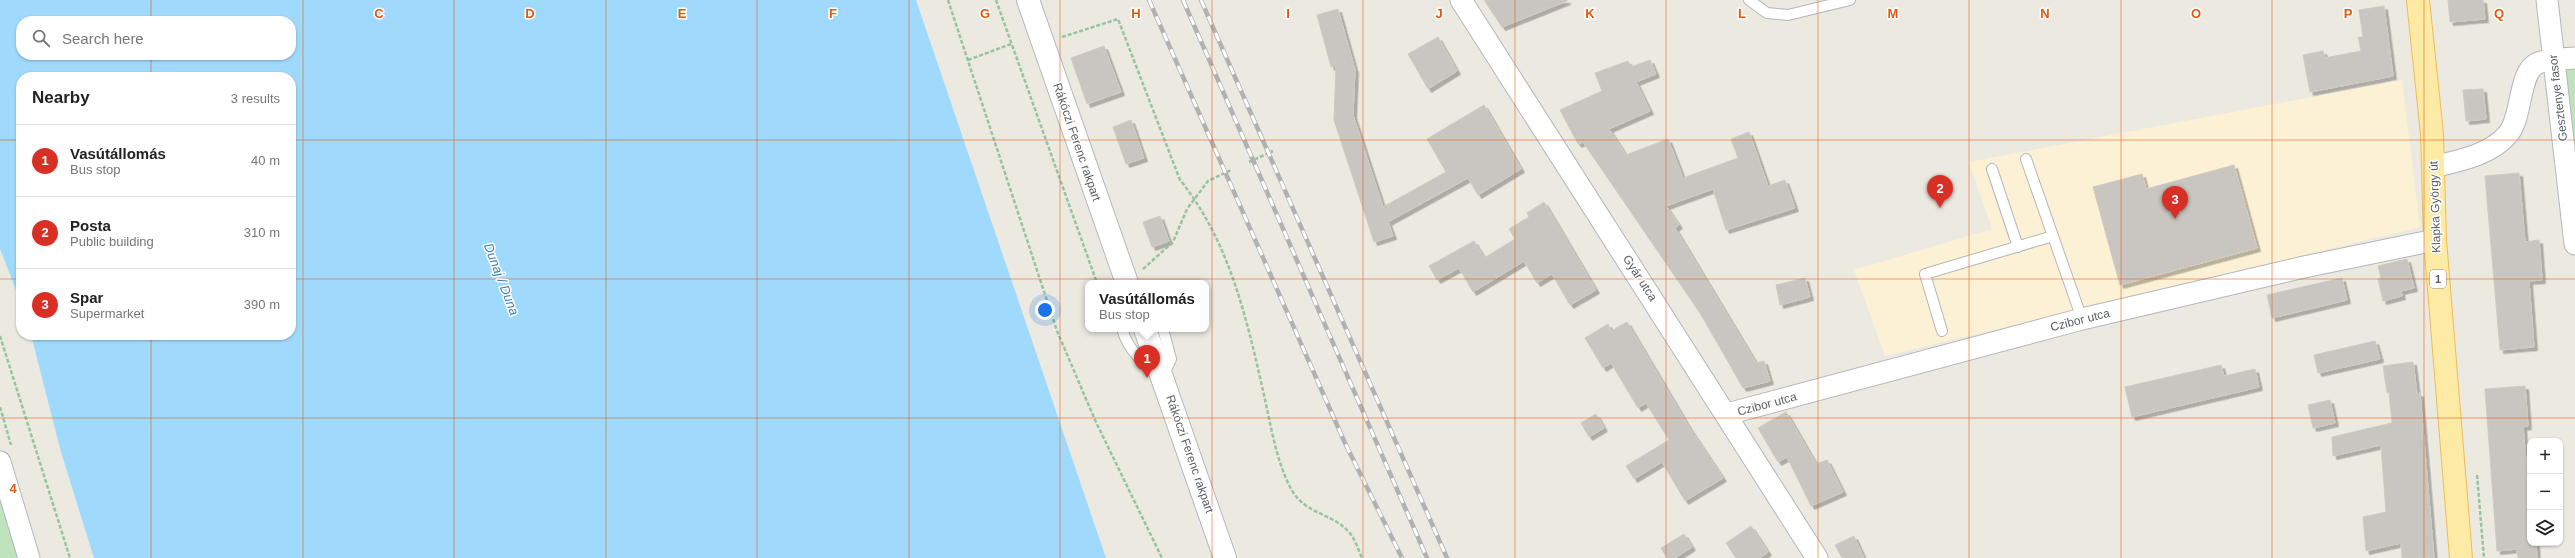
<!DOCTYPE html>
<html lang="en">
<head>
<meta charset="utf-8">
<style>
  :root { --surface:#fff; --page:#f2f2f2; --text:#222; --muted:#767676; --line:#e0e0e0; --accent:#d93025 }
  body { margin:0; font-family:Arial,sans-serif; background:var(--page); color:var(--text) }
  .controls { position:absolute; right:12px; bottom:12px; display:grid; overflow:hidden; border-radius:8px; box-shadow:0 1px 3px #0004 }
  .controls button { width:36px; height:36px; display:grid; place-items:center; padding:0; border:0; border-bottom:1px solid var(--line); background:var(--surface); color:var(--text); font:20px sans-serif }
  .you { position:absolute; left:1045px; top:310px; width:14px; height:14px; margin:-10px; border:3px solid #fff; border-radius:50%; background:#1a73e8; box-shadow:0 0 0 6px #1a73e833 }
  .badge { display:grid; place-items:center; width:26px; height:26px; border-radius:50%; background:var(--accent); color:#fff; font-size:13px; font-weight:700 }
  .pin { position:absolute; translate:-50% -33px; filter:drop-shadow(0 1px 2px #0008) }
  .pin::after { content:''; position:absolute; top:21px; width:14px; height:12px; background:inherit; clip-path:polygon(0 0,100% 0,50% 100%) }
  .popup { position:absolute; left:1085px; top:280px; width:124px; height:52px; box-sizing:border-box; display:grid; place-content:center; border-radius:8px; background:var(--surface); filter:drop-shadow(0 1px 3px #0005); font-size:13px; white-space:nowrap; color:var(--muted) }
  .popup b { font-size:15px; color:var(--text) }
  .popup::after { content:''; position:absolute; left:50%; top:100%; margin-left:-8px; border:8px solid transparent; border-top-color:var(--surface) }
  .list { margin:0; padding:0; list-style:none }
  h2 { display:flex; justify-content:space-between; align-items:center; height:52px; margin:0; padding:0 16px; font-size:17px }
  h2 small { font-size:13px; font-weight:400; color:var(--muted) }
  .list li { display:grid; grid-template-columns:26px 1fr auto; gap:12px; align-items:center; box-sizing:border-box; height:72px; padding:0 16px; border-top:1px solid var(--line) }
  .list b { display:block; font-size:15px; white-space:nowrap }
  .list p { margin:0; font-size:13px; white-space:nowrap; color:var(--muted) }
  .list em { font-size:13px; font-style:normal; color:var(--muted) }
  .icon { flex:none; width:22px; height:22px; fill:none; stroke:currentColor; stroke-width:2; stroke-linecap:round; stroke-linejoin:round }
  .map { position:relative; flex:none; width:2575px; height:558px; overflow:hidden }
  .search { position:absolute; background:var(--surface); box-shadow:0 1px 3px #0004; left:16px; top:16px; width:280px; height:44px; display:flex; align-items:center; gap:10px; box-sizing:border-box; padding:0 14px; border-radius:16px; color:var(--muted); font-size:15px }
  .panel { position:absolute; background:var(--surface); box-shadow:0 1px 3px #0004; left:16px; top:72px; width:280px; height:268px; border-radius:16px }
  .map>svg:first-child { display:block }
</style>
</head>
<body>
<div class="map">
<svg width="2575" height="558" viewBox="0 0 2575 558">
  <defs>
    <filter id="shadow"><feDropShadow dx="3.5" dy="3.5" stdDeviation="0" flood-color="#0004"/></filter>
  </defs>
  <rect width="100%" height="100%" fill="#ece9e1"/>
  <path fill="#fdf1d5" d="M 2402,80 L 2420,227 L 1885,356 L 1854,270 L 1992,229 L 1969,162 Z"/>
  <path fill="#bfe4bd" d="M 2575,54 L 2575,154 L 2564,55 Z
    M 0,484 L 21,558 L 0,558 Z"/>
  <path fill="#9fdafd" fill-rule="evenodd" d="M 0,0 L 916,0 L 1106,558 L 94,558 L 61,452 L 31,335 L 291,335 L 291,77 L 21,77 L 21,303 L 0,249 ZM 21,21 L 291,21 L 291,55 L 21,55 Z"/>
  <path fill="#c9c5c0" stroke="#d1cabf" filter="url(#shadow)" d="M 1484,0 L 1567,0 L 1567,1 L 1502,27 Z
    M 2448,0 L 2483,0 L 2485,19 L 2450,22 Z
    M 2384,6 L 2393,76 L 2310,92 L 2303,55 L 2323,51 L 2325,58 L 2361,51 L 2358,37 L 2363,37 L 2359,10 Z
    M 1338,9 L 1355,70 L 1353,115 L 1383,207 L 1446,172 L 1427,139 L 1484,105 L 1521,169 L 1478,195 L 1468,178 L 1388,222 L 1393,236 L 1374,242 L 1334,120 L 1336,65 L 1331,67 L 1317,15 Z
    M 1438,37 L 1457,71 L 1428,89 L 1408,54 Z
    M 1104,46 L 1121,92 L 1087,104 L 1071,58 Z
    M 1650,60 L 1656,74 L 1636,82 L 1650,111 L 1609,129 L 1626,155 L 1668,139 L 1683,178 L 1738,158 L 1731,139 L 1749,132 L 1768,186 L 1785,180 L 1795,208 L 1726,230 L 1713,189 L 1666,206 L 1679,225 L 1675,228 L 1756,363 L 1764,361 L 1770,381 L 1743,388 L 1700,313 L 1583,142 L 1578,144 L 1560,110 L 1602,91 L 1595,73 L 1628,61 L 1631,67 Z
    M 2483,89 L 2486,119 L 2466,121 L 2463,90 Z
    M 1131,120 L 1144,158 L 1126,164 L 1113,127 Z
    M 2234,165 L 2257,248 L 2120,285 L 2093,187 L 2142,174 L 2146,189 Z
    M 2519,173 L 2525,242 L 2539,240 L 2542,280 L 2529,281 L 2534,347 L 2500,350 L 2485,176 Z
    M 1544,202 L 1596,290 L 1570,305 L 1552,274 L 1537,283 L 1524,261 L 1473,292 L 1459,268 L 1437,280 L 1429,266 L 1474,241 L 1484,258 L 1515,239 L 1509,229 L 1529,217 L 1527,213 Z
    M 1160,216 L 1169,241 L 1152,247 L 1143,222 Z
    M 2407,259 L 2414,288 L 2401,291 L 2402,296 L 2383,301 L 2378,279 L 2381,278 L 2378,266 Z
    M 1805,278 L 1810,297 L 1780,305 L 1776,285 Z
    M 2342,278 L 2347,300 L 2272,318 L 2267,295 Z
    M 1627,322 L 1689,427 L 1723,478 L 1685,501 L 1662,462 L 1634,479 L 1626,466 L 1669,440 L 1646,403 L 1638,408 L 1611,363 L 1603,368 L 1585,338 L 1608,324 L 1611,331 Z
    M 2375,341 L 2380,359 L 2318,373 L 2314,355 Z
    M 2413,362 L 2417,394 L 2420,393 L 2434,558 L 2402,558 L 2401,543 L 2366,551 L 2363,517 L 2386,512 L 2381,445 L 2333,456 L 2332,437 L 2392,423 L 2389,392 L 2387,393 L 2383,366 Z
    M 2221,365 L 2224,376 L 2255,369 L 2259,387 L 2132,417 L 2125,387 Z
    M 2525,386 L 2528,426 L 2523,427 L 2530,505 L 2530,543 L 2536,543 L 2537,558 L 2518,558 L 2517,549 L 2497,551 L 2485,389 Z
    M 2330,400 L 2335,423 L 2313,428 L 2308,405 Z
    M 1786,412 L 1816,464 L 1827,460 L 1843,492 L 1811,506 L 1787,457 L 1778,462 L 1758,428 Z
    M 1596,414 L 1604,428 L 1589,437 L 1581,423 Z
    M 1751,526 L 1768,552 L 1760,558 L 1736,558 L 1726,543 Z
    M 1684,534 L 1692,547 L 1675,558 L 1667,558 L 1661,548 Z
    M 1854,536 L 1864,558 L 1842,558 L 1835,545 Z"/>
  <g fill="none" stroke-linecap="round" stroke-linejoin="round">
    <g stroke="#b3b7bb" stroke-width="12">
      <path id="service" d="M 1749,0 L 1767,13 L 1788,15 L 1850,0
        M 2026,159 L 2082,319
        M 1992,169 L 2018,247
        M 1122,329 C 1129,352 1143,363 1163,376 L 1171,359 L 1163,329
        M 1942,331 L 1925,274 L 2053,236"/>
    </g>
    <g stroke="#b3b7bb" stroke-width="23">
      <path id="minor" d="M 1461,0 L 1817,558
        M 2547,0 L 2575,244
        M 2433,167 C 2458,161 2491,155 2508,134 C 2523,117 2518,71 2538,63 C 2549,59 2563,59 2575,58
        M 1727,414 L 2082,319 L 2304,267 L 2435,240
        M 0,462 L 29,558"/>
    </g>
    <g stroke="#b3b7bb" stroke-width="24">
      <path id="tertiary" d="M 1028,0 L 1127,283
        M 1145,329 L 1225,558"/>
    </g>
    <g stroke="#eebc57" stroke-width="24">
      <path id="primary" d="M 2418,0 L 2432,134 L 2435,240 L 2461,558"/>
    </g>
    <path stroke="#96c4a1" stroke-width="2.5" stroke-dasharray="4 2" stroke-linecap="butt" d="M 948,0 L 1057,331 L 1095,420 L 1162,558
      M 996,0 L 1097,283
      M 1062,37 L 1118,19 L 1180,180 C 1230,242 1247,320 1264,395 C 1271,426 1276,460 1291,489 C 1306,515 1330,512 1348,531 C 1355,538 1358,549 1362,558
      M 968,60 L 1011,44
      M 1249,162 L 1273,151
      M 1143,269 L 1173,242 L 1187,209 L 1208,181 L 1231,170
      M 0,336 L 70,558
      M 0,407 L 11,445
      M 2477,475 L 2484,558"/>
    <use href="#service" stroke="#fff" stroke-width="10"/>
    <use href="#minor" stroke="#fff" stroke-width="21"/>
    <use href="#tertiary" stroke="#fff" stroke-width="22"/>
    <use href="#primary" stroke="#fdeaa4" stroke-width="22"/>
    <g stroke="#b0b1b1" stroke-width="4.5">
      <path id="rail" d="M 1149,0 L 1345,443 L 1402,558
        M 1183,0 L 1427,558
        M 1201,0 L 1447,558"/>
    </g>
    <use href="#rail" stroke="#fff" stroke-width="3" stroke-dasharray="9" stroke-linecap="butt"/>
  </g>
  <path fill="none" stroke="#e15910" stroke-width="1" stroke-opacity="0.55" d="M 151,0 L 151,21M 303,0 L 303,558M 454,0 L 454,558M 606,0 L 606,558M 757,0 L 757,558M 909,0 L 909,558M 1060,0 L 1060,558M 1212,0 L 1212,558M 1363,0 L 1363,558M 1515,0 L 1515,558M 1666,0 L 1666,558M 1818,0 L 1818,558M 1969,0 L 1969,558M 2121,0 L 2121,558M 2272,0 L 2272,558M 2424,0 L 2424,558M 151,55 L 151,77M 0,140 L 21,140M 291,140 L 2575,140M 0,279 L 21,279M 291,279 L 2575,279M 151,335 L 151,558M 0,418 L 2575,418"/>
  <g text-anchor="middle" stroke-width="3" stroke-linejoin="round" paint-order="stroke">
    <rect fill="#fff" stroke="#8b8e90" stroke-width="1" x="2430" y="270" width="16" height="18" rx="3"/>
    <g font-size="11" font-weight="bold" fill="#595d61">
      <text x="2438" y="283">1</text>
    </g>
    <g font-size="12" fill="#595d61" stroke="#fff">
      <text transform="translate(2558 98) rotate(-97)" y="4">Gesztenye fasor</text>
      <text transform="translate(1077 142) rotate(71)" y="4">Rákóczi Ferenc rakpart</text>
      <text transform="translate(2435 207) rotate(-92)" y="4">Klapka György út</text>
      <text transform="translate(1640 278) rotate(57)" y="4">Gyár utca</text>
      <text transform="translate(2080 320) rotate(-14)" y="4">Czibor utca</text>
      <text transform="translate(1767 404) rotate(-15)" y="4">Czibor utca</text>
      <text transform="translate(1190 454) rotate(71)" y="4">Rákóczi Ferenc rakpart</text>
    </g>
    <g font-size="13" font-style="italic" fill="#3e7bae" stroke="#fff">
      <text transform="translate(502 279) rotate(69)" y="5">Dunaj / Duna</text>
    </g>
  </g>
  <g font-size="13" text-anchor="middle" font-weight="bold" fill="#e15910" stroke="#fff" stroke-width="3" stroke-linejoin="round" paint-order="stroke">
    <text x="379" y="18">C</text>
    <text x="530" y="18">D</text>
    <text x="682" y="18">E</text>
    <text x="833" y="18">F</text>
    <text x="985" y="18">G</text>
    <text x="1136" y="18">H</text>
    <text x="1288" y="18">I</text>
    <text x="1439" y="18">J</text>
    <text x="1590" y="18">K</text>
    <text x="1742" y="18">L</text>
    <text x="1893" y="18">M</text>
    <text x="2045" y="18">N</text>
    <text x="2196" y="18">O</text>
    <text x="2348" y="18">P</text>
    <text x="2499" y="18">Q</text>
    <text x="13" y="493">4</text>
  </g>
</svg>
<div class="controls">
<button>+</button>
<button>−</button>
<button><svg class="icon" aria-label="layers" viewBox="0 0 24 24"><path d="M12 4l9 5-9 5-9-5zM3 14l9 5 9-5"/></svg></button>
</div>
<div class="you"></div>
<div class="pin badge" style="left:1147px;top:378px">1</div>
<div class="popup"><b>Vasútállomás</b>Bus stop</div>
<div class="pin badge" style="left:1940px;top:208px">2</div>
<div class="pin badge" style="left:2175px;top:219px">3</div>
<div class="search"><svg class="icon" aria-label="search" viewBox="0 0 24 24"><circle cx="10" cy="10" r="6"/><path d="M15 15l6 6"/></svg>Search here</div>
<section class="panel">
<h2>Nearby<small>3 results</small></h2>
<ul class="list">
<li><span class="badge">1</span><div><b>Vasútállomás</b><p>Bus stop</p></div><em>40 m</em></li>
<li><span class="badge">2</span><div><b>Posta</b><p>Public building</p></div><em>310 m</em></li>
<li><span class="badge">3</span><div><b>Spar</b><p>Supermarket</p></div><em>390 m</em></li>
</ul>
</section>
</div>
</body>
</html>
